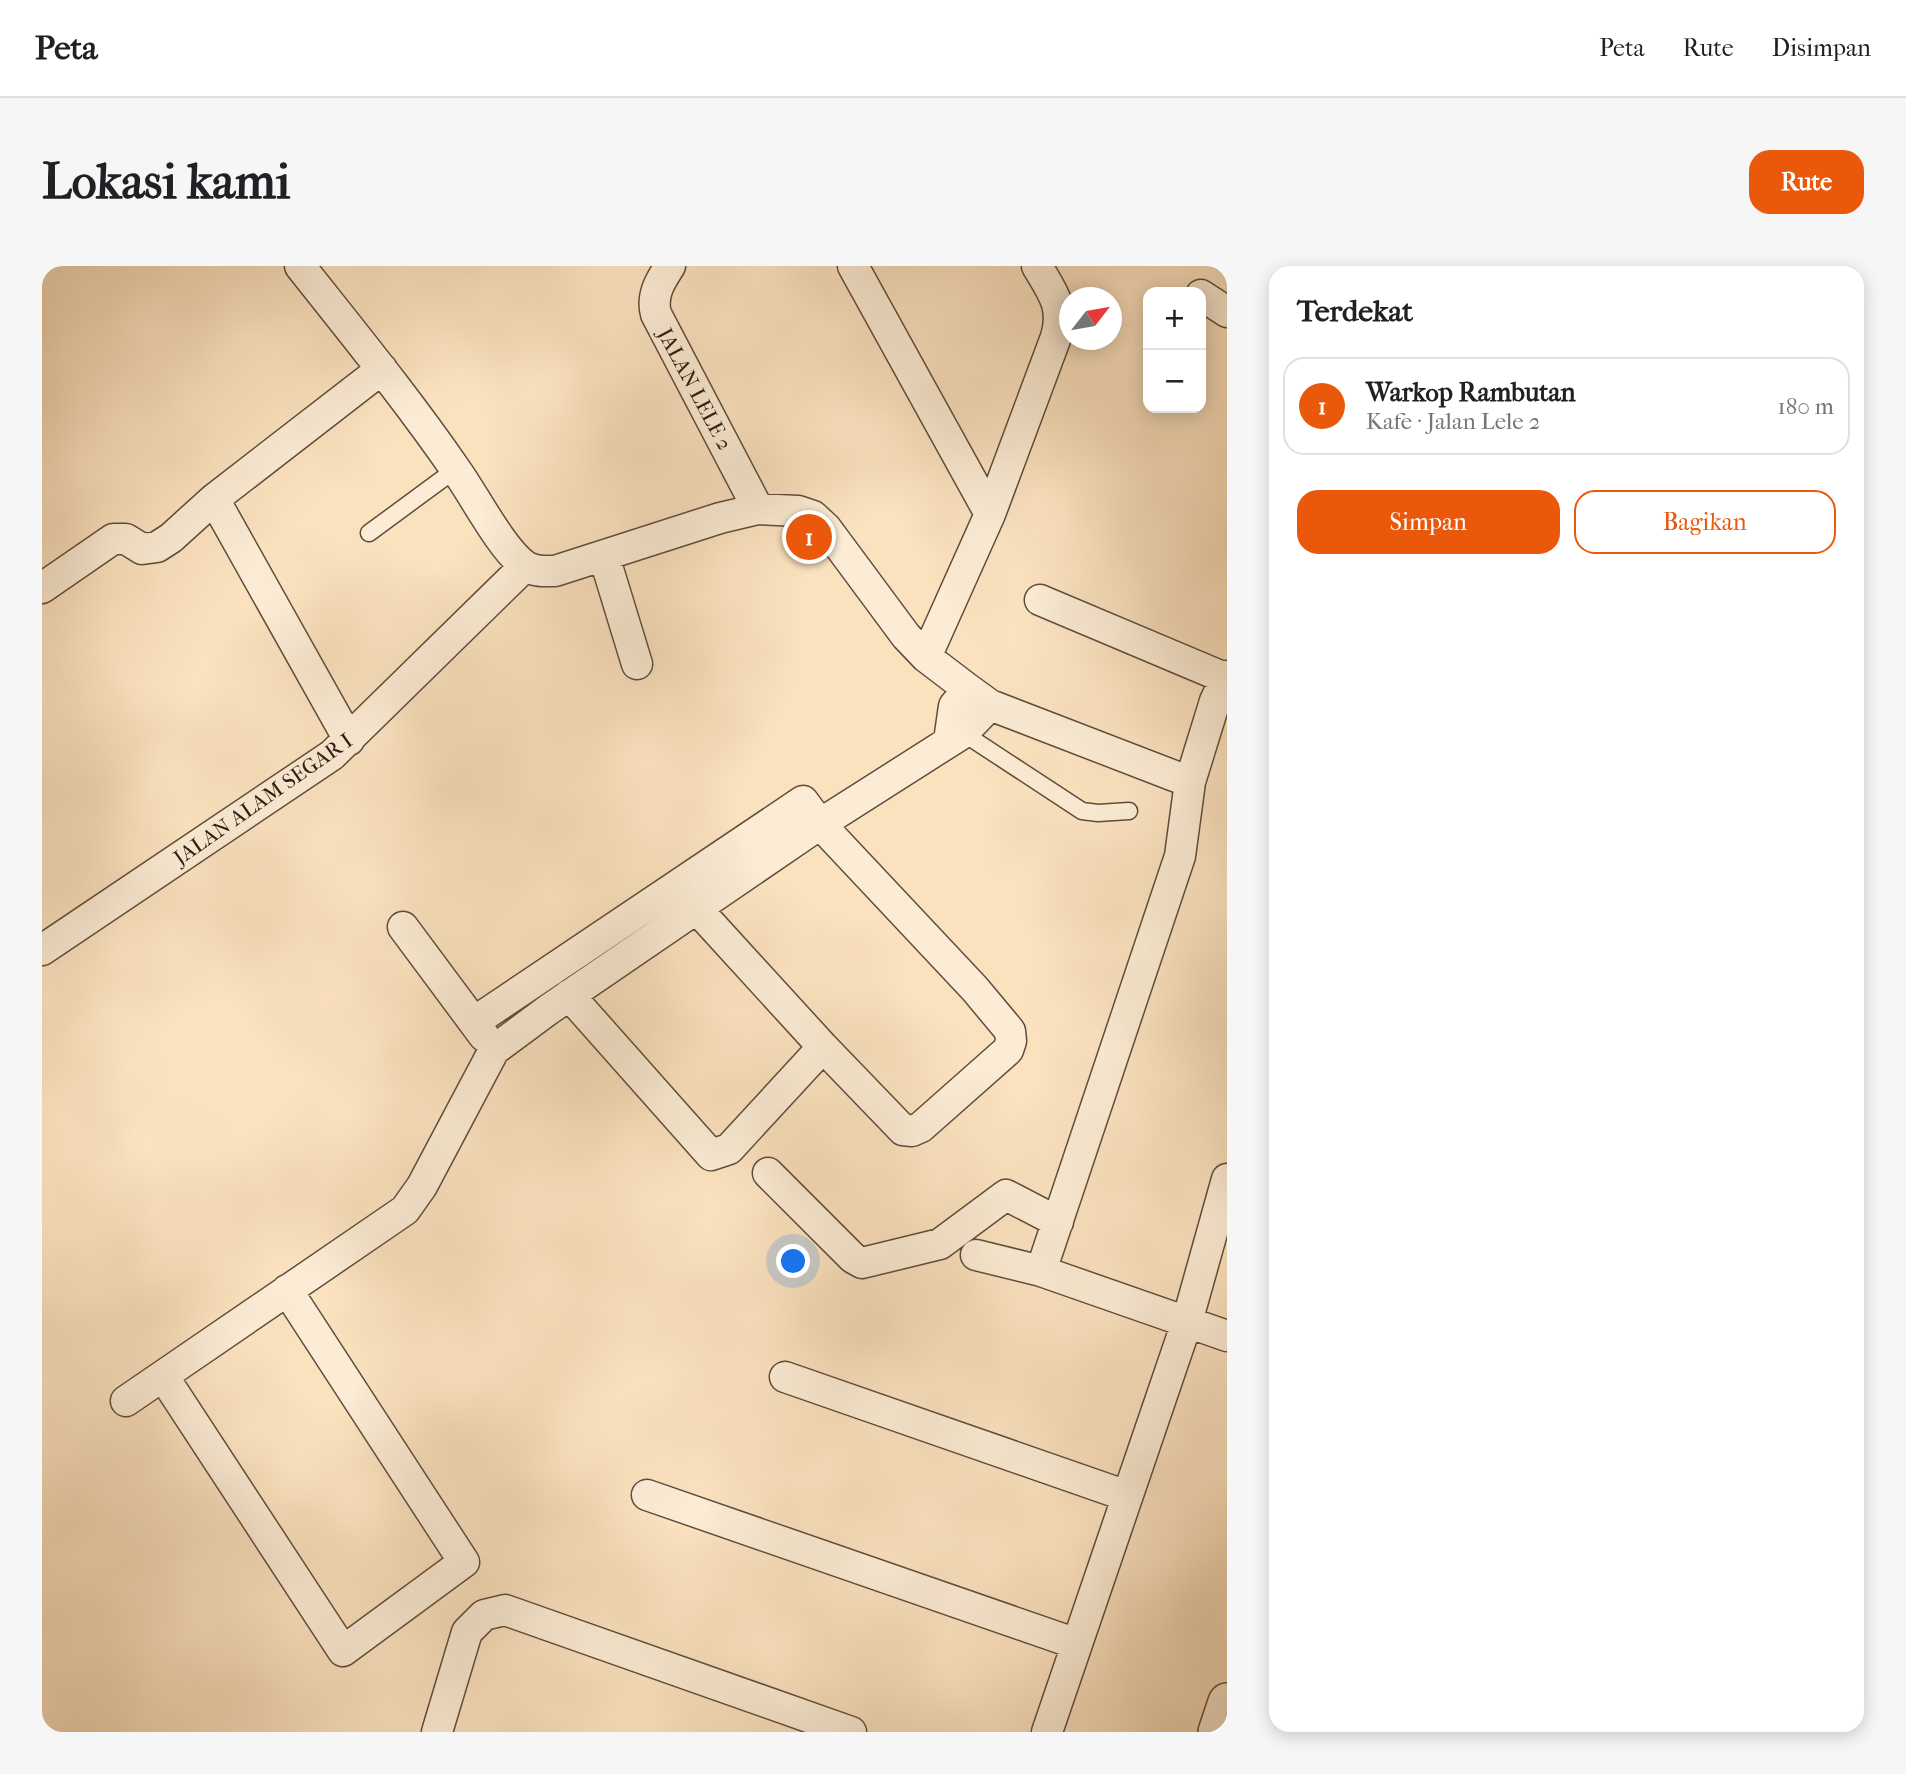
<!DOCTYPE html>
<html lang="id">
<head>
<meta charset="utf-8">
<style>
  :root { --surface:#fff; --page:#f6f6f6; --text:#202124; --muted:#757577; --line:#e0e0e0; --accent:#ea580c }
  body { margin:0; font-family:"IM FELL French Canon",serif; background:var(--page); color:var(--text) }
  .controls { position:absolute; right:21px; top:21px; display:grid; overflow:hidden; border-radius:14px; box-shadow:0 4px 18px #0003 }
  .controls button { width:63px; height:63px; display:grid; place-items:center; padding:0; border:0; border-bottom:2px solid var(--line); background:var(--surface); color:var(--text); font:35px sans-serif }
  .compass { position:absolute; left:1017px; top:21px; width:63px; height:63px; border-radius:50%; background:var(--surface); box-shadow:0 4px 18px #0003; rotate:59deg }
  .you { position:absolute; left:752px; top:996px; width:24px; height:24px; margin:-18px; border:5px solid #fff; border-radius:50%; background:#1a73e8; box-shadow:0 0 0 10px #1a73e833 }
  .badge { display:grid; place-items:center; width:46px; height:46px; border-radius:50%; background:var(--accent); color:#fff; font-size:23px; font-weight:700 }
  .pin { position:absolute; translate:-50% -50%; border:4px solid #fff; box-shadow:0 2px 7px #0006 }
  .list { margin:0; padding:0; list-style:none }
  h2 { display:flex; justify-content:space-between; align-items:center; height:91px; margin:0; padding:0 28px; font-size:30px }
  h2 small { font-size:23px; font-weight:400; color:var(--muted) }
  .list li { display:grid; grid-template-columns:46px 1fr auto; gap:21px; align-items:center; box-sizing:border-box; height:98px; margin:0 14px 14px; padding:0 14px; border:2px solid var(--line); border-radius:21px }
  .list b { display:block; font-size:26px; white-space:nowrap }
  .list p { margin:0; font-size:23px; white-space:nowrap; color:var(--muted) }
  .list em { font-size:23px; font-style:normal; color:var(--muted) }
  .actions { display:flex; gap:14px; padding:21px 28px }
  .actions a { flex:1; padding:16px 0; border:2px solid var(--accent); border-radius:21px; text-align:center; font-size:24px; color:var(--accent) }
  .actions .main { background:var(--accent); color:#fff }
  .map { position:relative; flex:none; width:1185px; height:1466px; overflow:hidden; border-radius:21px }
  header { display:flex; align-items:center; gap:42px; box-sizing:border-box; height:98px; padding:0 35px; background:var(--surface); border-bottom:2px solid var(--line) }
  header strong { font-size:33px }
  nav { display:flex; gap:38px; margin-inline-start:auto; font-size:24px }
  .intro { display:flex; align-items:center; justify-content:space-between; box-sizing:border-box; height:168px; padding:0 42px }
  h1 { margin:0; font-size:49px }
  .button { padding:18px 32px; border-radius:21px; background:var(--accent); color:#fff; font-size:24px; font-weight:700 }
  main { display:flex; gap:42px; padding:0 42px }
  aside { flex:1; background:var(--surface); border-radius:21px; box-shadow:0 4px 18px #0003 }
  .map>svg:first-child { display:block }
</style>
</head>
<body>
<header>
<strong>Peta</strong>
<nav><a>Peta</a><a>Rute</a><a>Disimpan</a></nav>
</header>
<div class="intro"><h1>Lokasi kami</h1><a class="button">Rute</a></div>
<main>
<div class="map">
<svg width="1185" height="1466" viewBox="0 0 1185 1466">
  <rect width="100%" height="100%" fill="#fbe2bf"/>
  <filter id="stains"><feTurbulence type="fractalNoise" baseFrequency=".00286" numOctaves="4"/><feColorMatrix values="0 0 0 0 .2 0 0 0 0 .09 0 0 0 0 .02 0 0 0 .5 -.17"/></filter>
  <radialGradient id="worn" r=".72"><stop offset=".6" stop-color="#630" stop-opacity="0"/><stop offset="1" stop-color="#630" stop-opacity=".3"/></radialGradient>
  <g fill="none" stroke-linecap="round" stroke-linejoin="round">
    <g stroke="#604c3c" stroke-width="19">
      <path id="service" d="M 327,267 L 414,203
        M 918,465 L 1040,545 L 1056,547 L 1087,545"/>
    </g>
    <g stroke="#604c3c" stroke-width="33">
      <path id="minor" d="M 258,0 C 311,67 365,133 414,204 C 432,229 459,282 482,299 C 491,306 502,305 513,305 L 678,252 L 716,243 L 756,245 L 771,250 L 784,262 L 864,370 L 884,391 L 926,423 L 948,439 L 1148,516
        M 628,0 C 618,15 609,30 614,48 L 716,243
        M 811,0 L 948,248
        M 1159,29 L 1185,46
        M 172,233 L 307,474
        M 562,290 L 595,398
        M 0,322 L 71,273 L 84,273 L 100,283 L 115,281 L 129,272 L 172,233 L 340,103
        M 998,334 L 1183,412
        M 884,391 L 948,248 L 1014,71 C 1023,40 1010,26 995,0
        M 907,475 L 912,440 L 926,423
        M 361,661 L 442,770
        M 0,684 L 290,489 L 483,300
        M 527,729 L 669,889 L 687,883 L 781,781
        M 432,756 L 761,535 L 778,558 L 933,723 L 968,765 L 969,775 L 966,784 L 879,861 L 870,865 L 861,864 L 781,781 L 655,643
        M 726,907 L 811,992 L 820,997 L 898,978 L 964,929 L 1016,956
        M 934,989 L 999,1005 L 1185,1070
        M 999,1005 L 1138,590 L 1148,516 L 1173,435 L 1185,410
        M 121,1110 L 301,1385 L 422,1296 L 245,1024
        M 743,1111 L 1085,1230
        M 84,1135 L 363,944 L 380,920 L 452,784 L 506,744 L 778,558 L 921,467 L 948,439
        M 605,1229 L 1035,1378
        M 395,1466 L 425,1366 L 442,1349 L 463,1344 L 809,1466
        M 1005,1466 L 1145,1056 L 1185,913"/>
    </g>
    <g stroke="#604c3c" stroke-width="40">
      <path id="tertiary" d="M 1175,1466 L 1185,1436"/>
    </g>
    <use href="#service" stroke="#fcecd5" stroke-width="16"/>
    <use href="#minor" stroke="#fcecd5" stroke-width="30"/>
    <use href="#tertiary" stroke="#fcecd5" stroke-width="37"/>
  </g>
  <g text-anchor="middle" stroke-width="6" stroke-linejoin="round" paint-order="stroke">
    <g font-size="21" fill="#2c1a10" stroke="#fcecd5">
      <text transform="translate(653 123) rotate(62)" y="7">JALAN LELE 2</text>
      <text transform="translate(221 533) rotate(-35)" y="7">JALAN ALAM SEGAR I</text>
    </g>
  </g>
  <rect width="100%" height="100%" filter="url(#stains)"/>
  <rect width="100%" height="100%" fill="url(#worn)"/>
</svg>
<div class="controls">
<button>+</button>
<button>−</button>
</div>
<svg class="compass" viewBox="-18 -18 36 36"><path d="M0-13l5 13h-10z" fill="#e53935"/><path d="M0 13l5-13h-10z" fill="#757577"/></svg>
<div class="you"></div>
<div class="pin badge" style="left:767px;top:271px">1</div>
</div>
<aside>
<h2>Terdekat<small></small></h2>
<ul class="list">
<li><span class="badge">1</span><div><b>Warkop Rambutan</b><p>Kafe · Jalan Lele 2</p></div><em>180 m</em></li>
</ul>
<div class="actions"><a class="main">Simpan</a><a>Bagikan</a></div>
</aside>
</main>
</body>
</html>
